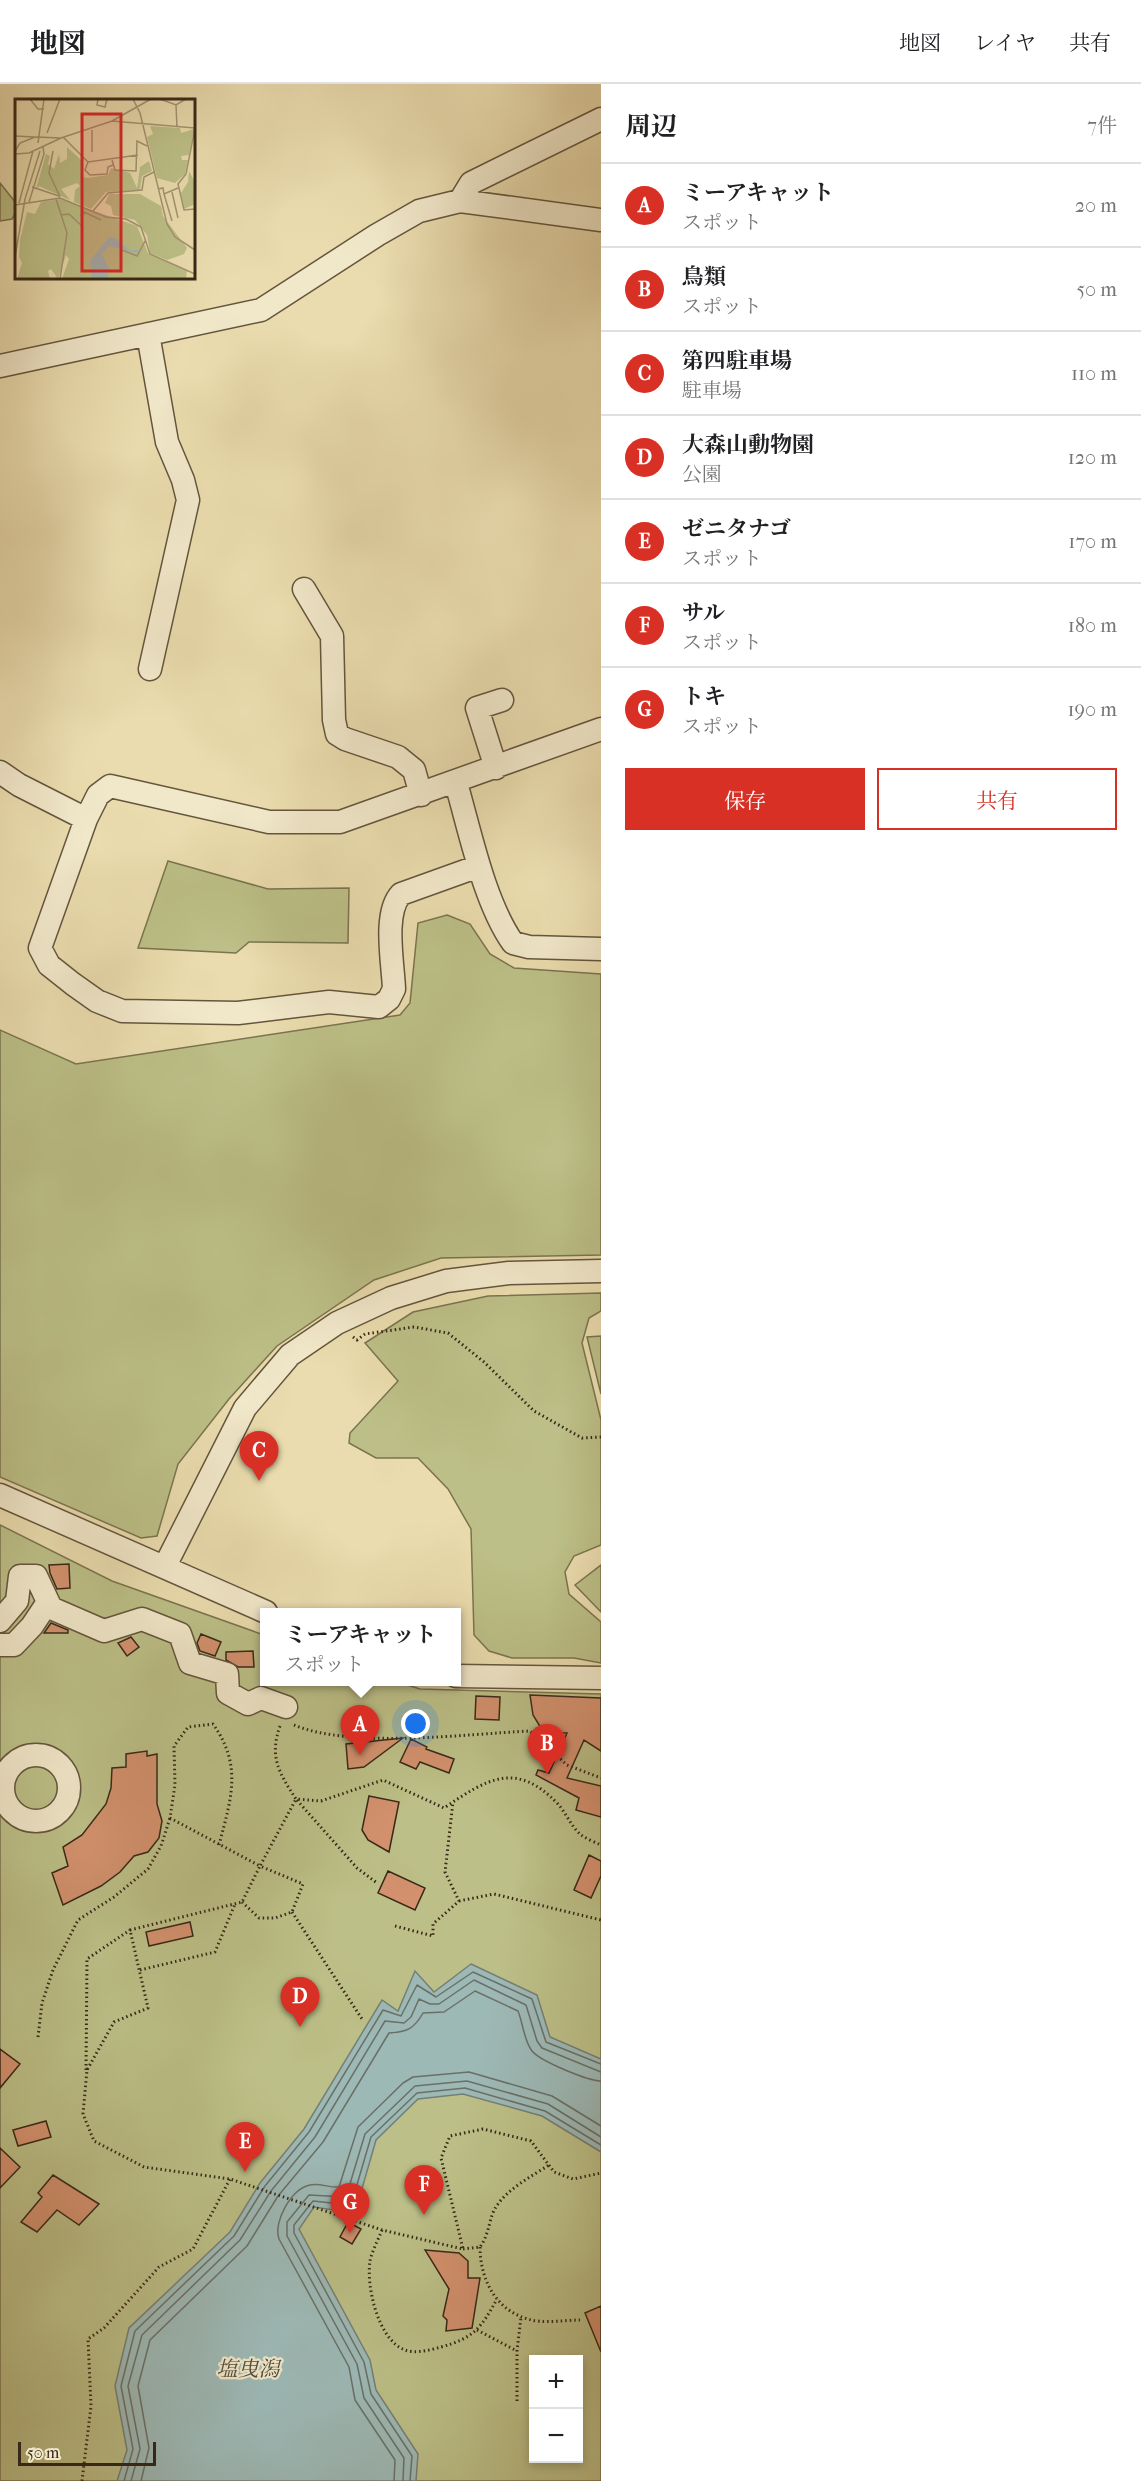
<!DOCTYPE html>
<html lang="ja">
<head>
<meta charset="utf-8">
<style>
  :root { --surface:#fff; --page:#f2f2f2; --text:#202124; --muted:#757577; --line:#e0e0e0; --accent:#d93025 }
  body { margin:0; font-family:"IM FELL French Canon","Noto Serif JP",serif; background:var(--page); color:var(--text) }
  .controls { position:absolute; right:18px; bottom:18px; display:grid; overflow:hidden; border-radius:0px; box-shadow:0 3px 9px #0003 }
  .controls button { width:54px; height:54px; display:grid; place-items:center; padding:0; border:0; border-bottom:2px solid var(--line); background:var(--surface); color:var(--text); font:30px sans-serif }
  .scale { position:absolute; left:18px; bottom:15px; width:138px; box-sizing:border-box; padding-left:6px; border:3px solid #382817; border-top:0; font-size:16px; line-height:21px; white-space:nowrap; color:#382817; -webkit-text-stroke:4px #f1e8ca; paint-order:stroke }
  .you { position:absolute; left:416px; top:1640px; width:21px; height:21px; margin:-15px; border:4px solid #fff; border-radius:50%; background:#1a73e8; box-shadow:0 0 0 9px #1a73e833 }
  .badge { display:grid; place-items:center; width:39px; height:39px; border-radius:50%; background:var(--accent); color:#fff; font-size:20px; font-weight:700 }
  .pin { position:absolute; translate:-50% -50px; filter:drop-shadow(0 2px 3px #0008) }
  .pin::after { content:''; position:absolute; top:32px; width:21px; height:18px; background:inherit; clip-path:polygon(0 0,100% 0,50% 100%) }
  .popup { position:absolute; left:260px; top:1524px; width:201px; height:78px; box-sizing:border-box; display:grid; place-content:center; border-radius:0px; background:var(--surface); filter:drop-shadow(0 2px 4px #0005); font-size:20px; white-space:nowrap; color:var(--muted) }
  .popup b { font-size:22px; color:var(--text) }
  .popup::after { content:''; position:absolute; left:50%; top:100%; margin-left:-12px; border:12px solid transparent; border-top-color:var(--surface) }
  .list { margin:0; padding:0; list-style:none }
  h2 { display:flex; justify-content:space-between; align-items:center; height:78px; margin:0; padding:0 24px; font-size:26px }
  h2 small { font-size:20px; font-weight:400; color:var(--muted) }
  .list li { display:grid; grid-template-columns:39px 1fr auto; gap:18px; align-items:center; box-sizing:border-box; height:84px; padding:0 24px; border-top:2px solid var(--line) }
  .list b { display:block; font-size:22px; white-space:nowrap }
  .list p { margin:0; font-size:20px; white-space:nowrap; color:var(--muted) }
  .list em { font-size:20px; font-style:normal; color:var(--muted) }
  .actions { display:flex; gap:12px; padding:18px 24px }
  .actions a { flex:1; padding:14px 0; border:2px solid var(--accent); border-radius:0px; text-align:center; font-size:21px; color:var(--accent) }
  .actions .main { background:var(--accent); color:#fff }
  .map { position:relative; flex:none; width:601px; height:2397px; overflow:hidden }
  header { display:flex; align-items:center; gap:36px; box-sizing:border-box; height:84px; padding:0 30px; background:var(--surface); border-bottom:2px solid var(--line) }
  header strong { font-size:28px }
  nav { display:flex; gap:33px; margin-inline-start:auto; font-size:21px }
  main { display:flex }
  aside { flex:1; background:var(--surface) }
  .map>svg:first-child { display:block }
</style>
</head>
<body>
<header>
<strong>地図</strong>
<nav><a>地図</a><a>レイヤ</a><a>共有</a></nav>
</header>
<main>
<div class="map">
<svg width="601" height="2397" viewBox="0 0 601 2397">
  <rect width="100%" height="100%" fill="#eadcae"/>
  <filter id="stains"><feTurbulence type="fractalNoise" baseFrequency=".00333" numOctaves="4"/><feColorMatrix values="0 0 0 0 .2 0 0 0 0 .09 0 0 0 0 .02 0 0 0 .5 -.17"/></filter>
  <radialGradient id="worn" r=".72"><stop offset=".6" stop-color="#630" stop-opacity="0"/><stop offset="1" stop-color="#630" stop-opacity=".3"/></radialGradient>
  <path fill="#bcbf87" stroke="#7a744f" stroke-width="1.5" fill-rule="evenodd" d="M 0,99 L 16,119 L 16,128 L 12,135 L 0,137 Z
    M 168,777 L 268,805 L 349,804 L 348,859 L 249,858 L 236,869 L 138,864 Z
    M 447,831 L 470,840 L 490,870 L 514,884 L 601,890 L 601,1171 L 441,1174 L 374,1196 L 277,1262 L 229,1315 L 178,1380 L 157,1452 L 141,1454 L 0,1393 L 0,946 L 76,980 L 400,931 L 410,919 L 418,839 Z
    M 601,1209 L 601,1227 L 589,1234 L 582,1259 L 601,1336 L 601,1461 L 574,1472 L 565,1488 L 569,1510 L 601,1538 L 601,1579 L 574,1574 L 512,1574 L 489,1567 L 474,1551 L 471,1445 L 448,1405 L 418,1374 L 376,1374 L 349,1359 L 350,1349 L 398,1297 L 365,1259 L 413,1228 L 488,1212 Z
    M 601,1252 L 601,1310 L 587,1253 Z
    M 0,1441 L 112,1497 L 264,1551 L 264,1598 L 398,1598 L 420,1605 L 601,1610 L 601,2397 L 0,2397 ZM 534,2276 L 578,2276 L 578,2374 L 534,2374 Z
    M 601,1481 L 601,1528 L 575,1501 Z"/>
  <path fill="#9db9b6" stroke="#757f76" stroke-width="1.5" d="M 471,1880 L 537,1911 L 550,1953 L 601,1975 L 601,2068 L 542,2032 L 463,2010 L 418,2015 L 376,2056 L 355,2129 L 314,2123 L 299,2145 L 370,2276 L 376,2306 L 418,2370 L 416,2397 L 117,2397 L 127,2366 L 115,2302 L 129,2244 L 230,2148 L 260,2099 L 304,2045 L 382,1916 L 398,1927 L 415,1887 L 434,1908 Z"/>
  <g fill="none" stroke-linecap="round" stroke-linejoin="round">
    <path stroke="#6a7066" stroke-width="1.5" d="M 124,2397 L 133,2365 L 121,2302 L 135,2247 L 234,2152 L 265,2102 L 309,2048 L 383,1926 L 401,1932 L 417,1901 L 436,1913 L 473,1888 L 532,1915 L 546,1958 L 601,1980
      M 131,2397 L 140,2365 L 128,2302 L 142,2251 L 240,2156 L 271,2107 L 315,2053 L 385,1937 L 404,1939 L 411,1933 L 419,1915 L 430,1920 L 439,1920 L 474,1896 L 526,1921 L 537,1957 L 542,1964 L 601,1988
      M 141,2397 L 149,2364 L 138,2302 L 150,2256 L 247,2162 L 278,2112 L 323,2058 L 389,1949 C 407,1948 414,1945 423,1929 L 444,1928 L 475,1907 L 518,1927 C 523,1939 524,1957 532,1967 C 540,1977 588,1997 601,1997
      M 394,2397 L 395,2376 L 355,2316 L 349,2283 L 279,2155 C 273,2138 291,2105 310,2101 C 320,2099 330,2104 339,2103 L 358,2043 L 403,1999 L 413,1993 L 469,1988 L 552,2012 L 601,2042
      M 403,2397 L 404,2374 L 364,2314 L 357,2280 L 287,2152 L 287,2138 L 309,2111 L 346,2113 L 365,2050 L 415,2002 L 467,1997 L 548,2020 L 601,2053
      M 410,2397 L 412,2372 L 371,2310 L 364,2278 L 294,2149 L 294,2141 L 313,2117 L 351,2121 L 371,2053 L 417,2009 L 465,2004 L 545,2027 L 601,2061"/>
  </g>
  <path fill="#d3916e" stroke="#382817" stroke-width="1.5" d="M 69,1480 L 70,1504 L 57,1505 L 50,1489 L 49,1481 Z
    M 51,1539 L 68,1546 L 68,1549 L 44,1549 Z
    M 201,1550 L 221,1558 L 215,1572 L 200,1567 L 197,1559 Z
    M 131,1553 L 139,1563 L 127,1572 L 118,1559 Z
    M 253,1567 L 254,1583 L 238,1583 L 226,1576 L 226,1568 Z
    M 530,1611 L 601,1614 L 601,1667 L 584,1656 L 567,1694 L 601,1702 L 601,1733 L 576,1726 L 579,1714 L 536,1691 L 538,1686 L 549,1689 L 567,1649 L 544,1649 L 533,1631 Z
    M 476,1612 L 500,1613 L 499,1636 L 475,1635 Z
    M 403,1654 L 364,1683 L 348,1685 L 346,1660 Z
    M 411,1655 L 427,1663 L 426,1665 L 454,1675 L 449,1689 L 420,1678 L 416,1685 L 400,1678 Z
    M 147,1667 L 147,1672 L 157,1670 L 157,1720 L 162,1737 L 159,1754 L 148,1768 L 134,1772 L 120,1788 L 101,1802 L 63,1821 L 52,1789 L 68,1782 L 63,1763 L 82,1751 L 106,1720 L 111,1704 L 112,1684 L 126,1683 L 126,1670 Z
    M 369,1712 L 399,1718 L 389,1768 L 368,1756 L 362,1746 Z
    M 589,1771 L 601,1777 L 601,1792 L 591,1814 L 574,1806 Z
    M 388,1787 L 425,1804 L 415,1826 L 378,1809 Z
    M 190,1838 L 193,1852 L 149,1862 L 146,1848 Z
    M 0,1965 L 20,1980 L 0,2004 Z
    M 46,2037 L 51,2053 L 18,2062 L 13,2046 Z
    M 0,2064 L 20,2083 L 0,2104 Z
    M 53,2091 L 99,2120 L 79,2141 L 57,2126 L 37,2148 L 21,2138 L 42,2113 L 38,2109 Z
    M 348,2138 L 361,2145 L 352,2160 L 340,2153 Z
    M 425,2166 L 459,2169 L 468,2177 L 468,2194 L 480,2194 L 472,2244 L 446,2247 L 447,2236 L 443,2232 L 449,2205 Z
    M 601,2222 L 601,2268 L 585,2229 Z"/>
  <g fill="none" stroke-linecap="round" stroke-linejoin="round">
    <g stroke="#64553d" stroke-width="25">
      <path id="minor" d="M 460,117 L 471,99 L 601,35
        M 148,250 L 167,358 L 183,396 L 188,416 L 150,585
        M 0,282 L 261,226 L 377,151 L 419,127 L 460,117 L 601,136
        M 304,505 L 332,552 L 334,636 L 337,650 L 345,655 L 398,673 L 414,686 L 421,711
        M 496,684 L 477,624 L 502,616
        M 0,688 L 19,701 L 86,735
        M 456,699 C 470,747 484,818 513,859 L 529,863 L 601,865
        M 479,782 L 401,810 C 383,829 393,879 394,905 L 389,915 L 379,923 L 329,918 L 238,929 L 122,927 L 97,917 L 73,900 L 49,881 L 40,864 L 86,735 L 98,711 L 110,702 L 269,738 L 340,738 L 601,645
        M 0,1411 L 266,1528
        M 165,1482 L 245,1324 L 290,1271 L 337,1239 L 391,1214 L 446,1197 L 509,1189 L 601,1187
        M 0,1537 L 17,1517 L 20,1492 L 36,1492 L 51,1524 L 104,1547 L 142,1535 L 180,1550 L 190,1579 L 227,1590 L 228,1609 L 248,1620 L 261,1614 L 286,1623
        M 0,1561 L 14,1561 L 32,1542 L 48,1518
        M 456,1592 L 601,1594
        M3 1704a33 33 0 1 1 66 0a33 33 0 1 1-66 0Z"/>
    </g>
    <path stroke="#382817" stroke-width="3" stroke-dasharray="1.5 3" stroke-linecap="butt" d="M 353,1253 L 357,1256 L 365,1250 L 414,1243 L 448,1249 L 484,1278 L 534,1327 L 582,1354 L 601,1353
      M 294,1641 C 352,1665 465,1650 530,1647 L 567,1681 L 601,1694
      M 280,1642 C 269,1673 279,1689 296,1715 L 321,1717 L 383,1696 L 444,1724 C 487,1695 516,1676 558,1720 C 566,1729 571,1742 580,1750 C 586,1755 595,1758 601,1761
      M 219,1761 C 231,1715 243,1682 213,1640 L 188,1643 L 174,1662 L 175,1701 L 170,1734 L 260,1782 L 242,1818 L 130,1846 L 148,1924 L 114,1938 L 87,1986 L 83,2030 L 94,2057 L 144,2083 L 230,2095 L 382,2146 L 463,2165 L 441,2074 L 450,2052 L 483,2045 L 531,2057 L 554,2088 L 573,2095 L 601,2089
      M 459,1817 L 494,1810 L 601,1836
      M 242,1818 L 259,1834 L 275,1834 L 292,1828 L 303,1800 L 260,1782 L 296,1715 L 357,1784 L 377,1799
      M 292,1828 L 362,1935
      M 395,1842 L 433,1852 L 433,1840 L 459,1817 L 445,1788 L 453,1718
      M 140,1886 L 215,1868 L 235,1820
      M 38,1953 L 42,1919 L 53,1886 L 78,1836 L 114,1813 L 148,1785 L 161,1762 L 170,1734
      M 86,1986 L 87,1875 L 130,1846
      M 382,2146 C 378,2156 372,2167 370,2177 C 366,2202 378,2256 405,2266 C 415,2270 430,2266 441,2263 C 474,2254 481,2244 497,2215
      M 480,2163 C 480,2194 495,2226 528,2235 C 543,2240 564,2236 580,2236
      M 463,2165 L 480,2163 C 490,2149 489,2133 496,2123 C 507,2105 532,2092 549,2081
      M 477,2246 L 517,2267
      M 517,2317 L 517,2267 L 521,2233
      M 82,2397 L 91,2322 L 88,2255 L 104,2244 L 159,2183 L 193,2165 L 230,2095"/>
    <use href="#minor" stroke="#f1e8ca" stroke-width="22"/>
  </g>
  <g text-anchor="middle" stroke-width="4.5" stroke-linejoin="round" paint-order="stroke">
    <g font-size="21" font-style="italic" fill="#514c3f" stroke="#f1e8ca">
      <text x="248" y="2292">塩曳潟</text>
    </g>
  </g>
  <g transform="translate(15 15)">
    <rect width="180" height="180" fill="#eadcae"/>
    <path d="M 135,27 L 165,29 L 166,34 L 179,30 L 174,56 L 166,57 L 167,61 L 173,61 L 170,75 L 160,84 L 142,79 L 132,38 L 138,35 ZM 52,48 L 66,61 L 66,77 L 72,79 L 93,76 L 96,69 L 115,74 L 122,89 L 125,68 L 134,62 L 137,72 L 127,77 L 125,91 L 91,93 L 76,110 L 59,103 L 60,91 L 65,87 L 62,84 L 46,90 L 55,101 L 24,87 L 21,90 L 31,55 L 35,57 L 33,65 L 39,70 L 44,55 L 45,64 L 52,60 ZM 174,72 L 180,83 L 180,105 L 169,110 L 166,94 L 173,83 ZM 94,95 L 125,95 L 146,107 L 148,117 L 172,149 L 169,155 L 152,161 L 135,154 L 132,136 L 120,121 L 98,116 L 96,107 L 90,104 ZM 45,100 L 122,127 L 133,154 L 172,172 L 171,180 L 47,180 L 54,160 L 51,156 L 43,180 L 36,170 L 33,172 L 35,180 L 2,180 L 7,164 L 4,158 L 5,141 L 12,113 L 20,115 L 26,103 Z" fill="#bcbf87"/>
    <path d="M 94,138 L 102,140 L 114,151 L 124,151 L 123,154 L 94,147 L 87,155 L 94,170 L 92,180 L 77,180 L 75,162 Z" fill="#9db9b6"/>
    <path fill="none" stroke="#a39472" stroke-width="1.5" d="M 15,0 L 23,10 L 29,10M 83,0 L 82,6 L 90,8 L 92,0M 118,0 L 125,14 L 152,125 L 160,138 L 180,151M 145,0 L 161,6 L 171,0M 161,6 L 162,28M 97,22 L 136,0M 180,29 L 171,75 L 163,85 L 169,111 L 180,110M 77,31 L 77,53M 32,34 L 45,0M 0,37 L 19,38M 48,38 L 73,63 L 123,56M 23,44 L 29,0M 0,52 L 5,44 L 20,38 L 46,39 L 97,22 L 180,29M 38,52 L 34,74 L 45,98M 0,55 L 14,54 L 46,39M 97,61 L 100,71 L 121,72 L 122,42 L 132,47M 73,63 L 70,71 L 75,76 L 92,75 L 93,68 L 98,66M 17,88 L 44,97M 143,90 L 148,89 L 149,95 L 163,89M 157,93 L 163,119M 149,95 L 157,122M 41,100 L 52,134 L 45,180M 14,103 L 29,55 L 28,48M 4,104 L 18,52M 0,106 L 45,99 L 91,118 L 111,120 L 126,128 L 135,155 L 180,175M 78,112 L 93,94 L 127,91 L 129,78 L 139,73M 70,114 L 65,117 L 69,113 L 86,121M 46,116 L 54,115 L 68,128M 180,133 L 180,163M 107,151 L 122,157 L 130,142M 0,158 L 10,100 L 25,52"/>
    <path fill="#d62828" fill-opacity="0.15" stroke="#d62828" stroke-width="3" d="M 67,15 L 106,15 L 106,172 L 67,172 Z"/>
    <rect width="180" height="180" fill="none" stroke="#382817" stroke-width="3"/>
  </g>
  <rect width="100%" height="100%" filter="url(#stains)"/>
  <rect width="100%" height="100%" fill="url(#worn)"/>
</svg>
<div class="controls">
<button>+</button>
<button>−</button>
</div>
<div class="scale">50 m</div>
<div class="you"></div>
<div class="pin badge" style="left:360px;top:1671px">A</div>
<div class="popup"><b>ミーアキャット</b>スポット</div>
<div class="pin badge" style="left:547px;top:1690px">B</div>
<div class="pin badge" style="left:259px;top:1397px">C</div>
<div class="pin badge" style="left:300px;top:1943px">D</div>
<div class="pin badge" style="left:245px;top:2088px">E</div>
<div class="pin badge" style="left:424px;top:2131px">F</div>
<div class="pin badge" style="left:350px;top:2149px">G</div>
</div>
<aside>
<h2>周辺<small>7件</small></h2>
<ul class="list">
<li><span class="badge">A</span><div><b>ミーアキャット</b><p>スポット</p></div><em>20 m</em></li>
<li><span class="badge">B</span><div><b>鳥類</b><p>スポット</p></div><em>50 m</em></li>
<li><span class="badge">C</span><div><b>第四駐車場</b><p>駐車場</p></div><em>110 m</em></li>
<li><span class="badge">D</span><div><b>大森山動物園</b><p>公園</p></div><em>120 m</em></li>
<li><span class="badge">E</span><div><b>ゼニタナゴ</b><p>スポット</p></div><em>170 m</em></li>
<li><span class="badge">F</span><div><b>サル</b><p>スポット</p></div><em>180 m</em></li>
<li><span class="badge">G</span><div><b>トキ</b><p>スポット</p></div><em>190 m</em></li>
</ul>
<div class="actions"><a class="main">保存</a><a>共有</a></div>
</aside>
</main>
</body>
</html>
